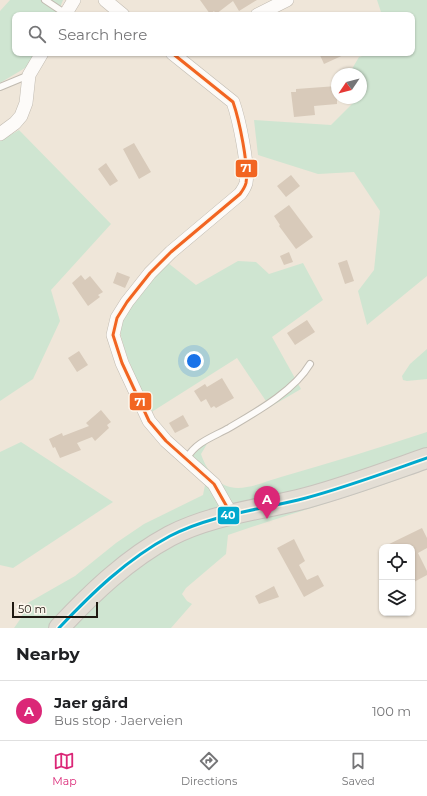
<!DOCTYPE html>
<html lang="en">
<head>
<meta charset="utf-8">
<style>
  :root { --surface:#fff; --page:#f6f6f6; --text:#202124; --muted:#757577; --line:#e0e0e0; --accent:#db2777 }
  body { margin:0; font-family:Montserrat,sans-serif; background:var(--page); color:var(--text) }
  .controls { position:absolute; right:12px; bottom:12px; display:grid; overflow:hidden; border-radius:8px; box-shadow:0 1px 3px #0004 }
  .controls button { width:36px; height:36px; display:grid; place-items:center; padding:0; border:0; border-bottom:1px solid var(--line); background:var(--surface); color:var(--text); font:20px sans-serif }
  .compass { position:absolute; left:331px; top:68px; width:36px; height:36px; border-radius:50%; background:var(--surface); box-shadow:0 1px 3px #0004; rotate:235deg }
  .scale { position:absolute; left:12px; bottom:10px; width:86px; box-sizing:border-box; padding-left:4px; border:2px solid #1f1911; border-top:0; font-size:11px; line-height:14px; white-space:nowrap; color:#1f1911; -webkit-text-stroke:3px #fdf7ed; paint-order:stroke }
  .you { position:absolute; left:194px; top:361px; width:14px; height:14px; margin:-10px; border:3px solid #fff; border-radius:50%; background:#1a73e8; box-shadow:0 0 0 6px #1a73e833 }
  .badge { display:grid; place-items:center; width:26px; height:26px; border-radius:50%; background:var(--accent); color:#fff; font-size:13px; font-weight:700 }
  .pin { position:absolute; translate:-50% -33px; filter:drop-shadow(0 1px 2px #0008) }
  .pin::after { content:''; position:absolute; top:21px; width:14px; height:12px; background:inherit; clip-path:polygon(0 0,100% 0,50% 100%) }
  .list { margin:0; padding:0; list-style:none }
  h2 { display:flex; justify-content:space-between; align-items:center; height:52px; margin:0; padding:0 16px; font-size:17px }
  h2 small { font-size:13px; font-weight:400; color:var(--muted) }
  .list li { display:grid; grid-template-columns:26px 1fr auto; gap:12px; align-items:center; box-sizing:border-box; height:60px; padding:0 16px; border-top:1px solid var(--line) }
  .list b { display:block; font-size:15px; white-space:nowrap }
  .list p { margin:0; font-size:13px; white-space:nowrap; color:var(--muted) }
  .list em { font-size:13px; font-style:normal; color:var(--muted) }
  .icon { flex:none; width:22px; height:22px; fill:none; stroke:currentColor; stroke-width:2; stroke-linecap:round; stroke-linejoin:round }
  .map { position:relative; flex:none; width:427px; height:628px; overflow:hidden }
  .search { position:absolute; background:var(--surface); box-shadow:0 1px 3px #0004; left:12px; right:12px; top:12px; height:44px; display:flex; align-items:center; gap:10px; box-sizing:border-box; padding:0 14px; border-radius:8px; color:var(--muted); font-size:15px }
  .sheet { height:112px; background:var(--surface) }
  nav { display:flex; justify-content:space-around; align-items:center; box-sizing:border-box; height:56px; border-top:1px solid var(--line); background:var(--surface); font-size:11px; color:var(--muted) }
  nav a { display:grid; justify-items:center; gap:2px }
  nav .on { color:var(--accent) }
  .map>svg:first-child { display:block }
</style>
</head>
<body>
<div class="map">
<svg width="427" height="628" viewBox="0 0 427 628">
  <rect width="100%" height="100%" fill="#efe6d9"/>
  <path fill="#cfe5d1" d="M 10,0 L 63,0 L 57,15 L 15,15 L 15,53 L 37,53 L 30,65 L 0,83 L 0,11 Z
    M 377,0 L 427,0 L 427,276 L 367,325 L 358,291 L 374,270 L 380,211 L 354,172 L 318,174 L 258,155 L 254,120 L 331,125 L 353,103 L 353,98 L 361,98 L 361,74 L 349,74 L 359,57 L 371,53 L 412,53 L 412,15 L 382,15 Z
    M 19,130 L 111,224 L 51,290 L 60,321 L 33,379 L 0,401 L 0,141 Z
    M 238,261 L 256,262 L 269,274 L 303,263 L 323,300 L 272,337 L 301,389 L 270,407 L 237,358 L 150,413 C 143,392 119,344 120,326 C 121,311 157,274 168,263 L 196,285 Z
    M 427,349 L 427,379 L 407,381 L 403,380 L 402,376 L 410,364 Z
    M 427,432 L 427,469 C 362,494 294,512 228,535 L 226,554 L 186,588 L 182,594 L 187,601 L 192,604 L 171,628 L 14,628 L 21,618 L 26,604 L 75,576 L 116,543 L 144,524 L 203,495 L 205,485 L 190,469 L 175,457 L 207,444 L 201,454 C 205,467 216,484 230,487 C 246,491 266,481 281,477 C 330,463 379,448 427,432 Z
    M 21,442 L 113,502 L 13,568 L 0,565 L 0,452 Z"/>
  <path fill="#d8caba" d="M 200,0 L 257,0 L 239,11 L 233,1 L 216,14 L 214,11 L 210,14 Z
    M 319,53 L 348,53 L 324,64 Z
    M 337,86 L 337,104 L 314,106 L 315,115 L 294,117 L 291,92 L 296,92 L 296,89 Z
    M 134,143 L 151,172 L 139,179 L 123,149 Z
    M 106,163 L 118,181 L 110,186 L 98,169 Z
    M 291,175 L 300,186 L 286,197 L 277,186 Z
    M 289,205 L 313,237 L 296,249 L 279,226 L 280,225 L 274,216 Z
    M 289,252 L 293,262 L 284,265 L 280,256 Z
    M 347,260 L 354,281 L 345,284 L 338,263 Z
    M 117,272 L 130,277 L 125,288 L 113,283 Z
    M 81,275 L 85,280 L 90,276 L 103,292 L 98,295 L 100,297 L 88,306 L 72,283 Z
    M 307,320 L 315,332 L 295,345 L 287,333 Z
    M 79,351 L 88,365 L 77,372 L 68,358 Z
    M 222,378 L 234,398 L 216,408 L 214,406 L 211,408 L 206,399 L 201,402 L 194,391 L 205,384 L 207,387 Z
    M 101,410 L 111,422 L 107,425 L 109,428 L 95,441 L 92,437 L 77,443 L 81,450 L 60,458 L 55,447 L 53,448 L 49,439 L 62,433 L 63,436 L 89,426 L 86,423 Z
    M 183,415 L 189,426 L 175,433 L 169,423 Z
    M 422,528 L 427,538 L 427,548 L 418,553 L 427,571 L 427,575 L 412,583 L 412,547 L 383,547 Z
    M 294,539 L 305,561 L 299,565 L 307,580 L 318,575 L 324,586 L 304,597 L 277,548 Z
    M 274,586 L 279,597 L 259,604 L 255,596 Z"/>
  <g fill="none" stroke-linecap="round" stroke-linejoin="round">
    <g stroke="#c1bbb1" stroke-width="8">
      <path id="lane" d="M 45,0 L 66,14
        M 0,87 L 29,75
        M 187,458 C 196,442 213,437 229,428 C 256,412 294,391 310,364"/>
    </g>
    <g stroke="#c1bbb1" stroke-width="14">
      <path id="street" d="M 105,0 L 123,15
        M 65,15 L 74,0
        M 257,15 L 287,0
        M 172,53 L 233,102 C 239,119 249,166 246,183 C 245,187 243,190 240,194 L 171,252 L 150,273 L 127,302 L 117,318 L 113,335 L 122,363 L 149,421 L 166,441 L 214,484 L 231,514
        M 0,134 L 15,123 L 21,116 L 26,103 L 29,75 L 42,53"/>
    </g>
    <g stroke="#c8c4bd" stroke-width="22">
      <path id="primary" d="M 59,628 C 92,593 127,559 170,536 C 213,514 260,510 306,498 C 347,487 387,472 427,458"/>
    </g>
    <use href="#lane" stroke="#fdfbf9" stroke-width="6"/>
    <use href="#street" stroke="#fdfbf9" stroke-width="13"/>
    <use href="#primary" stroke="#e3ded5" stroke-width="20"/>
    <g stroke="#fdf7ed" stroke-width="6">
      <path id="bus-1" d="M 59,628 C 92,593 127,559 170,536 C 213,514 260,510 306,498 C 347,487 387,472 427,458"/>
    </g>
    <g stroke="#fdf7ed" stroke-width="6">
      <path id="bus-2" d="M 172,53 L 233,102 C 239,119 249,166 246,183 C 245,187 243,190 240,194 L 171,252 L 150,273 L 127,302 L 117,318 L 113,335 L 122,363 L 149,421 L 166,441 L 214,484 L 231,514"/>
    </g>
    <use href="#bus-1" stroke="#00a9ce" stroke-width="3"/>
    <use href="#bus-2" stroke="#f26522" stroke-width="3"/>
  </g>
  <g stroke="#fdf7ed" stroke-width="1.5">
    <rect x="235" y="159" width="23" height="19" rx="4" fill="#f26522"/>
    <rect x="129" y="392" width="23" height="19" rx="4" fill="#f26522"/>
    <rect x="217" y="506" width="23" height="19" rx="4" fill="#00a9ce"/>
  </g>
  <g font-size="11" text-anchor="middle" font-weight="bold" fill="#fff">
    <text x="246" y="172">71</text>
    <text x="140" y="406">71</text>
    <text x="228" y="519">40</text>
  </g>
</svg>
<div class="controls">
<button><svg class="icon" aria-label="locate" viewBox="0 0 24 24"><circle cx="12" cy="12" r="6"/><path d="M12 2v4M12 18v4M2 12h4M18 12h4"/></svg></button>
<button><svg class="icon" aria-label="layers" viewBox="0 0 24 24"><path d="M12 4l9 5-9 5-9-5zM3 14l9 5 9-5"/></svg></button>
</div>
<svg class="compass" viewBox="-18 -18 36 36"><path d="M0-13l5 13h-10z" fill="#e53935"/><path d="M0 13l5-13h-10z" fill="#757577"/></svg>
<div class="scale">50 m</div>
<div class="you"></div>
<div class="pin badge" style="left:267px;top:519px">A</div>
<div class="search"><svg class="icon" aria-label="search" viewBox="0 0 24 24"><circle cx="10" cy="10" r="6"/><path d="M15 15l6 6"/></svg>Search here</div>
</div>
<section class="sheet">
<h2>Nearby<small></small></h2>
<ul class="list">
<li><span class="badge">A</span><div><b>Jaer gård</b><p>Bus stop · Jaerveien</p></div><em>100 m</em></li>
</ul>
</section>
<nav>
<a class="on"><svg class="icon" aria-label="map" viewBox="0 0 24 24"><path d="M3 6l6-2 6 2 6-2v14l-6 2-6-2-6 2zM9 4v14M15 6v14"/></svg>Map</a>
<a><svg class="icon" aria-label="directions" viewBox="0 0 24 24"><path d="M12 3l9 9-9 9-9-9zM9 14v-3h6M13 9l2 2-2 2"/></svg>Directions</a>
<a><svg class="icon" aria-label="saved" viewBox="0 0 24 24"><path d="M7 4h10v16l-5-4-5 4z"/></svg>Saved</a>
</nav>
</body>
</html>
